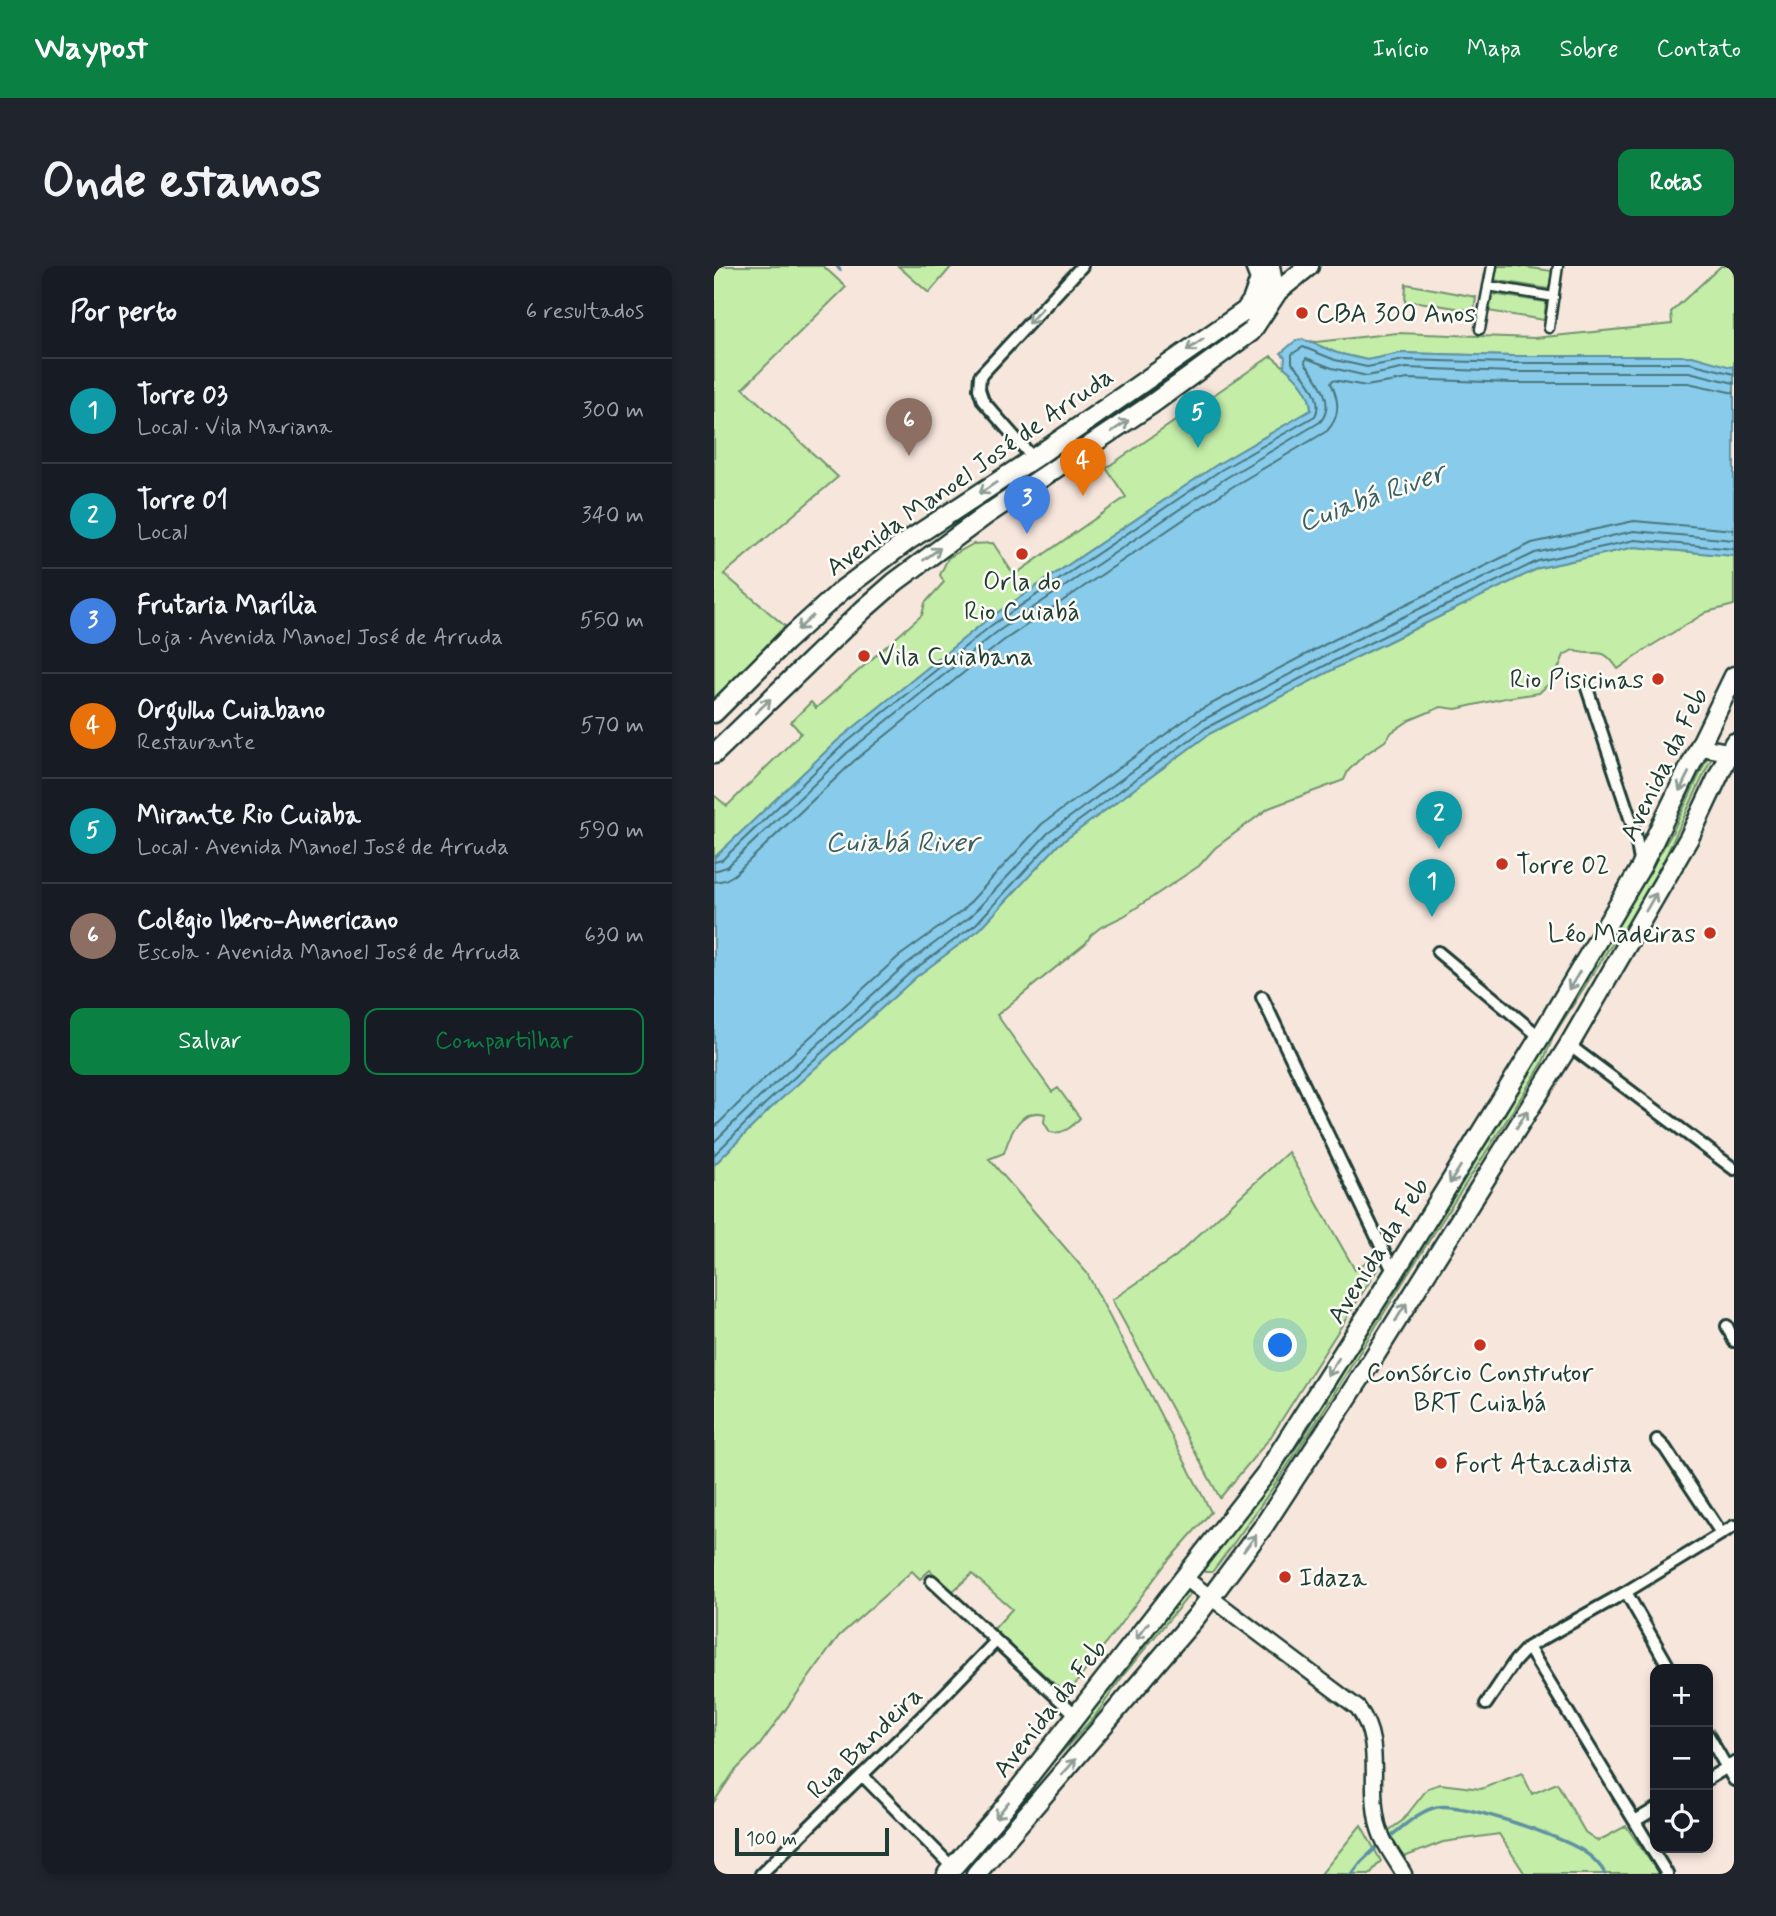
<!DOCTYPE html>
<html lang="pt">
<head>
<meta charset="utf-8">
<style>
  :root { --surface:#171b24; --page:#20242c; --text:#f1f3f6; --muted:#9ea1a6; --line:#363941; --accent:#0b8043 }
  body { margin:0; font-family:Mynerve,sans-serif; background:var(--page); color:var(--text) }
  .controls { position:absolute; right:21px; bottom:21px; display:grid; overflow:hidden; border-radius:14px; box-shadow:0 4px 10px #0003 }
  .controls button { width:63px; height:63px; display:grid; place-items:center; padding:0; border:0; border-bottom:2px solid var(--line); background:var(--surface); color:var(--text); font:35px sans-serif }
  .scale { position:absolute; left:21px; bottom:18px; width:154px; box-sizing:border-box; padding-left:7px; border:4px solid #1f3d34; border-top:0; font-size:19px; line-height:24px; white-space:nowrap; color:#1f3d34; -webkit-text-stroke:5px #fdfcf7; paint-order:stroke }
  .you { position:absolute; left:567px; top:1080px; width:24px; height:24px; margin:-18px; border:5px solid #fff; border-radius:50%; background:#1a73e8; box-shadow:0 0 0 10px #1a73e833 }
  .badge { display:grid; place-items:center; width:46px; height:46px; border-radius:50%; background:var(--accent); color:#fff; font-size:23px; font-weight:700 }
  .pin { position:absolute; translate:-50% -58px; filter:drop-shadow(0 2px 4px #0008) }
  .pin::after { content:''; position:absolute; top:37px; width:24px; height:21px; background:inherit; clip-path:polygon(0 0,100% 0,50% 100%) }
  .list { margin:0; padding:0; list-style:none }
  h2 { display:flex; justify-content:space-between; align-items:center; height:91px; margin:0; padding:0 28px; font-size:30px }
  h2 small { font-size:23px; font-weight:400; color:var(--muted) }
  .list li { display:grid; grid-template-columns:46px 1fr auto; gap:21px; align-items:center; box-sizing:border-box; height:105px; padding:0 28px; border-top:2px solid var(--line) }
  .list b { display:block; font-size:26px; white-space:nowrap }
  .list p { margin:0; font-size:23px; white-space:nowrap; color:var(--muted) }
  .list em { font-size:23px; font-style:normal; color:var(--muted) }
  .actions { display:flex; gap:14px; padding:21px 28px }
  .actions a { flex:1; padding:16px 0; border:2px solid var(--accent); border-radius:14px; text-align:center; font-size:24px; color:var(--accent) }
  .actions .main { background:var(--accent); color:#fff }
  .icon { flex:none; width:38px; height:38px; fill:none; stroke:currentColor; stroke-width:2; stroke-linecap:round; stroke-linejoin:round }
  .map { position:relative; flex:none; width:1020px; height:1608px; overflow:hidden; border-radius:14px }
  header { display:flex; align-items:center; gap:42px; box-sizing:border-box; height:98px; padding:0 35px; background:var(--accent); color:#fff }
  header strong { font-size:33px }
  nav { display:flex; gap:38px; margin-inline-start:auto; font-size:24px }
  .intro { display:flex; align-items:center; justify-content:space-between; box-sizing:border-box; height:168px; padding:0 42px }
  h1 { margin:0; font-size:49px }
  .button { padding:18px 32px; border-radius:14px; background:var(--accent); color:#fff; font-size:24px; font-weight:700 }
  main { display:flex; gap:42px; padding:0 42px }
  aside { flex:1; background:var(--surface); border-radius:14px; box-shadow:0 4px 10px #0003 }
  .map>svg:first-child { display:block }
</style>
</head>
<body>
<header>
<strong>Waypost</strong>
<nav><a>Início</a><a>Mapa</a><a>Sobre</a><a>Contato</a></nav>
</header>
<div class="intro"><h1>Onde estamos</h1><a class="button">Rotas</a></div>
<main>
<aside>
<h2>Por perto<small>6 resultados</small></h2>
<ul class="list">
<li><span class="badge" style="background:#0f9aa8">1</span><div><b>Torre 03</b><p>Local · Vila Mariana</p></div><em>300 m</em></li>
<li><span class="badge" style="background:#0f9aa8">2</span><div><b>Torre 01</b><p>Local</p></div><em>340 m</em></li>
<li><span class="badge" style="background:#3f7fe0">3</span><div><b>Frutaria Marília</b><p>Loja · Avenida Manoel José de Arruda</p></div><em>550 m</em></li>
<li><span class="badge" style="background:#e8710a">4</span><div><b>Orgulho Cuiabano</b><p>Restaurante</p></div><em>570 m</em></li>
<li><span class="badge" style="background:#0f9aa8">5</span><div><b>Mirante Rio Cuiaba</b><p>Local · Avenida Manoel José de Arruda</p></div><em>590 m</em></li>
<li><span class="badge" style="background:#8d6e63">6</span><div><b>Colégio Ibero-Americano</b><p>Escola · Avenida Manoel José de Arruda</p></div><em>630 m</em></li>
</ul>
<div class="actions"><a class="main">Salvar</a><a>Compartilhar</a></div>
</aside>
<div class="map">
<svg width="1020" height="1608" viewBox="0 0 1020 1608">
  <rect width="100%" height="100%" fill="#f7e6dc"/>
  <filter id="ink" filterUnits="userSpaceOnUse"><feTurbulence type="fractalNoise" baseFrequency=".0143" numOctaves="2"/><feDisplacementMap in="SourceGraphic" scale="14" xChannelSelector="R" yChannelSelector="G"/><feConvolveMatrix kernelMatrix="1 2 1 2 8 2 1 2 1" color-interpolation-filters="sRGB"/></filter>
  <g filter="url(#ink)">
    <path fill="#c4eda8" stroke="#72956e" stroke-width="2" d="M 0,0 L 109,0 L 132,21 L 29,122 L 124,211 L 10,308 L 71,360 L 0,435 Z
      M 184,0 L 238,0 L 215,27 Z
      M 782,0 L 804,0 L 838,5 L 835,23 L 780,14 Z
      M 1007,0 L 1020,0 L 1020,100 L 1017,102 L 978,90 L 798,90 L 687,87 L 653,94 L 623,87 L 594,75 L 602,76 L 683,67 L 820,72 L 958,58 L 957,46 Z
      M 692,18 L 762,31 L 760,45 L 705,36 L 691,36 Z
      M 777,28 L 832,36 L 830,54 L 774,45 Z
      M 557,90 C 574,104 597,120 597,144 L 504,198 L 274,353 L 123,475 L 0,592 L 0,531 L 1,530 L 13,540 L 87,467 L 77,456 L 97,436 L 102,442 L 208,349 L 211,337 L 230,316 L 226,309 L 234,292 L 259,278 L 279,277 L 300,309 L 412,231 L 392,202 Z
      M 921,281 L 1020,290 L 1020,339 L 993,346 L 932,383 L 904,403 C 886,377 885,393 859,384 L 850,389 L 840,413 L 825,427 L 791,432 L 742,443 L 727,441 L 696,454 L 678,466 L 671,475 L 649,490 L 634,505 L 630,514 L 555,542 L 501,582 L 485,600 L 410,650 L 387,661 L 377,669 L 372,677 L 283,749 L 338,826 L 344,822 L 366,852 C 358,861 349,869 336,866 L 330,856 L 331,848 C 306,841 296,868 290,887 L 275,893 L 373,1007 L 497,1246 L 453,1296 L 353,1429 L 279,1364 L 298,1343 L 258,1308 L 239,1325 L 216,1304 L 206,1313 L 198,1305 L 125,1370 L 45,1480 L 20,1506 L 0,1536 L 0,899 L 56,843 L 202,711 L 266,663 L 344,579 L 495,468 L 643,391 L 825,302 Z
      M 995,488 L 999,489 L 943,609 L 920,650 L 894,684 L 840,769 L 828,798 C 784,869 738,938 694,1008 C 631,1110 571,1211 498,1306 L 491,1306 L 488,1302 L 564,1207 L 587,1175 L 758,894 L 774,875 L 820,800 L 837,764 L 921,630 L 958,567 Z
      M 574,886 L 641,1004 L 660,990 L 665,1001 L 556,1172 L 506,1232 L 398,1034 L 461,991 Z
      M 470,1324 L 476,1328 L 411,1407 L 381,1450 L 339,1496 L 248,1608 L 244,1608 Z
      M 808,1507 L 818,1528 L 843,1517 L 871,1566 L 884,1575 L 912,1560 L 945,1608 L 811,1608 L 785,1568 L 729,1576 L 690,1591 L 671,1567 L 688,1555 L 714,1522 L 726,1518 L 767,1523 Z
      M 647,1559 L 667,1595 L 665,1597 L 656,1608 L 607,1608 Z"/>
    <path fill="#89cbea" stroke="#5f92a1" stroke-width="2" d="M 588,73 L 623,87 L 653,94 L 687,87 L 798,90 L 978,90 L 1017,101 L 1020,100 L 1020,290 L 921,281 L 825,302 L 643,391 L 495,468 L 344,579 L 266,663 L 202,711 L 56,843 L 0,899 L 0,592 L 123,475 L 274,353 L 504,198 L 597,144 C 597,127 583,111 570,101 L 571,91 L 567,87 L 580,76 Z"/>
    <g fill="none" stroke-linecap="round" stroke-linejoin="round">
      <path stroke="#49767d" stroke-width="2" d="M 0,596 L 8,594 L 128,480 L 278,359 L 507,204 L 601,150 C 611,132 590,109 578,97 L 578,88 L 589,81 L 621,94 L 653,101 L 690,94 L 798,97 L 976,97 L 1020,108
        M 0,605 L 13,601 L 133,487 L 283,366 L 512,212 L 606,156 C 623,137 603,113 591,97 L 592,92 L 618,102 L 653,110 L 692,102 L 798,106 L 975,106 L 1020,117
        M 0,616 L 11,614 L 20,609 L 140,495 L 289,375 L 518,221 L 613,165 C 627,150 625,134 617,117 L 619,114 L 652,120 L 694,113 L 798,117 L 974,117 L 1020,127
        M 0,862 L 38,824 L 184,691 L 249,644 L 328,558 L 482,446 L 631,368 L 818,277 L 920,255 L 1020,264
        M 0,876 L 45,832 L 191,699 L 256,651 L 334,567 L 487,455 L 635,377 L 821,287 L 920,265 L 1020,274
        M 0,889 L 51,838 L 197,706 L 262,658 L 340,573 L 492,462 L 639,385 L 824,295 L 921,274 L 1020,283"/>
      <path stroke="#5f92a1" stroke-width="3.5" d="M 123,0 L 126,4
        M 673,1573 C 688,1562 704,1545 723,1541 C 747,1536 847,1570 869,1585 C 877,1590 887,1599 891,1608
        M 638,1608 L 647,1596 L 666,1578"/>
      <g stroke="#1f3d34" stroke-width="13">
        <path id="pedestrian" d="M 774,20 L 840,31
          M 835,62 L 844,0
          M 766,63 L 778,0"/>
      </g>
      <g stroke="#1f3d34" stroke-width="16">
        <path id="minor" d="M 319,192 L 269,135 L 265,123 L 266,110 L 368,0
          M 873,422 L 921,567 L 927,600
          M 724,686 L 826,771
          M 548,731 L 680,1007
          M 855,779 L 1020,903
          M 1013,1060 L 1020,1075
          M 943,1174 L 951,1182 L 1007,1267
          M 218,1315 L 362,1449
          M 912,1326 L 956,1403
          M 814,1381 L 953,1608
          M 772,1438 L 801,1395 L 814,1381 L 912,1326 L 1020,1260
          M 994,1469 L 1020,1514
          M 148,1509 L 238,1601
          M 994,1513 L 1020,1497
          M 921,1555 L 941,1543
          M 47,1608 L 230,1429 L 282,1375"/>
      </g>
      <g stroke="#1f3d34" stroke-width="19">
        <path id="tertiary" d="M 471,1312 L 644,1442 C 670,1477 654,1514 663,1554 C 666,1574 680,1591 690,1608"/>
      </g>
      <g stroke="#1f3d34" stroke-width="21">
        <path id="secondary" d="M 987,481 L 1020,487"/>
      </g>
      <g stroke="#1f3d34" stroke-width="23">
        <path id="primary" d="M 541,0 L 551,26
          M 556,0 L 561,29
          M 0,447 L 71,376 L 128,324 L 192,276 L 326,188 L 531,45 L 538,35 L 545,16
          M 0,488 L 149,344 L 181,316 L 272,249 L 438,138 L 537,66 L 564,25 L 595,0
          M 233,1608 L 286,1547 L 553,1206 L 680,1007 L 826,771 L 927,601 L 1020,410
          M 262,1608 L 482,1351 L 549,1261 L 658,1094 L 855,779 L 975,572 L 1020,477"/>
      </g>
      <use href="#pedestrian" stroke="#fdfcf7" stroke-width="8"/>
      <use href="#minor" stroke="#fdfcf7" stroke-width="10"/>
      <use href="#tertiary" stroke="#fdfcf7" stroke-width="14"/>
      <use href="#secondary" stroke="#fdfcf7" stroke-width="16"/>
      <use href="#primary" stroke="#fdfcf7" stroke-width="18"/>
    </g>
    <defs><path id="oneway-shaft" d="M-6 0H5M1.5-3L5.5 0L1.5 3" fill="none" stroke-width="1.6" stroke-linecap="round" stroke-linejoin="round" transform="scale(1.75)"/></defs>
    <g stroke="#8e9c96">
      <use href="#oneway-shaft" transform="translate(321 50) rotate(133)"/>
      <use href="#oneway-shaft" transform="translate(481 79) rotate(145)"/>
      <use href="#oneway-shaft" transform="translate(406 160) rotate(-34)"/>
      <use href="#oneway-shaft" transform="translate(274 222) rotate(146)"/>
      <use href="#oneway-shaft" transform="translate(218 288) rotate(-36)"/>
      <use href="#oneway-shaft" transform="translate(91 357) rotate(137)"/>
      <use href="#oneway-shaft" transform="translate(49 440) rotate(-44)"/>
      <use href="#oneway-shaft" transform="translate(970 516) rotate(116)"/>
      <use href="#oneway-shaft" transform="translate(937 636) rotate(-60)"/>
      <use href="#oneway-shaft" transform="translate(860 715) rotate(121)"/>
      <use href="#oneway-shaft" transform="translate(808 853) rotate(-58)"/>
      <use href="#oneway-shaft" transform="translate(741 909) rotate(122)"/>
      <use href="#oneway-shaft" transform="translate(687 1046) rotate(-58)"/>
      <use href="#oneway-shaft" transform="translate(619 1101) rotate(123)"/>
      <use href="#oneway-shaft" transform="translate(536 1277) rotate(-53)"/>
      <use href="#oneway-shaft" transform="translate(428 1365) rotate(128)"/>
      <use href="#oneway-shaft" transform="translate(355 1501) rotate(-49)"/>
      <use href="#oneway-shaft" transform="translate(288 1544) rotate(129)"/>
    </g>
  </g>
  <g fill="#c8321e" stroke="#fdfcf7" stroke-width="2.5">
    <circle cx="588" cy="47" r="7"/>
    <circle cx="308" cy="288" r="7"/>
    <circle cx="150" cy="390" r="7"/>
    <circle cx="944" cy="413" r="7"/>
    <circle cx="788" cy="598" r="7"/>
    <circle cx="996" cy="667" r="7"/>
    <circle cx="766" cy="1079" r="7"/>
    <circle cx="727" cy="1197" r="7"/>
    <circle cx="571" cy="1311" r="7"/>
  </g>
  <g text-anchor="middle" stroke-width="5" stroke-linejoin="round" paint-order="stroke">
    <g font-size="26" fill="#1f3d34" stroke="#fdfcf7" text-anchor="start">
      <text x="602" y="56">CBA 300 Anos</text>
      <text x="308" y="324" text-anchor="middle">Orla do<tspan x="308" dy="30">Rio Cuiabá</tspan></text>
      <text x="164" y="399">Vila Cuiabana</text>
      <text x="930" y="422" text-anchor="end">Rio Pisicinas</text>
      <text x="802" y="607">Torre 02</text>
      <text x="982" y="676" text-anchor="end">Léo Madeiras</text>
      <text x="766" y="1115" text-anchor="middle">Consórcio Construtor<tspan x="766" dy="30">BRT Cuiabá</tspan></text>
      <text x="741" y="1206">Fort Atacadista</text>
      <text x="585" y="1320">Idaza</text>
    </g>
    <g font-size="26" fill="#1f3d34" stroke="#fdfcf7">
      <text transform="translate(255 205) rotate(-35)" y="9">Avenida Manoel José de Arruda</text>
      <text transform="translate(949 498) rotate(-64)" y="9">Avenida da Feb</text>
      <text transform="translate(663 984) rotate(-58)" y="9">Avenida da Feb</text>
      <text transform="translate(335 1442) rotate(-52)" y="9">Avenida da Feb</text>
      <text transform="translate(150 1476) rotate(-44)" y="9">Rua Bandeira</text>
    </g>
    <g font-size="28" font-style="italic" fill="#3a6062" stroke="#fdfcf7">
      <text transform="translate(657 230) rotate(-20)" y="10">Cuiabá River</text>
      <text x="188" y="585">Cuiabá River</text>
    </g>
  </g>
</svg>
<div class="controls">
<button>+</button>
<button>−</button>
<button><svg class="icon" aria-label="locate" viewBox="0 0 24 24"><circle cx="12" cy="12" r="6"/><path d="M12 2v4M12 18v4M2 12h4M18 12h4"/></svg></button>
</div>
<div class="scale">100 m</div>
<div class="you"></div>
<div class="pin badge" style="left:718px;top:651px;background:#0f9aa8">1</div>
<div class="pin badge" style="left:725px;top:583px;background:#0f9aa8">2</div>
<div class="pin badge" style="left:313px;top:268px;background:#3f7fe0">3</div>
<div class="pin badge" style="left:369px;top:230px;background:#e8710a">4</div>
<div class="pin badge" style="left:484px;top:182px;background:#0f9aa8">5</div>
<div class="pin badge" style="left:195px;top:190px;background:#8d6e63">6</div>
</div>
</main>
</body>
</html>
